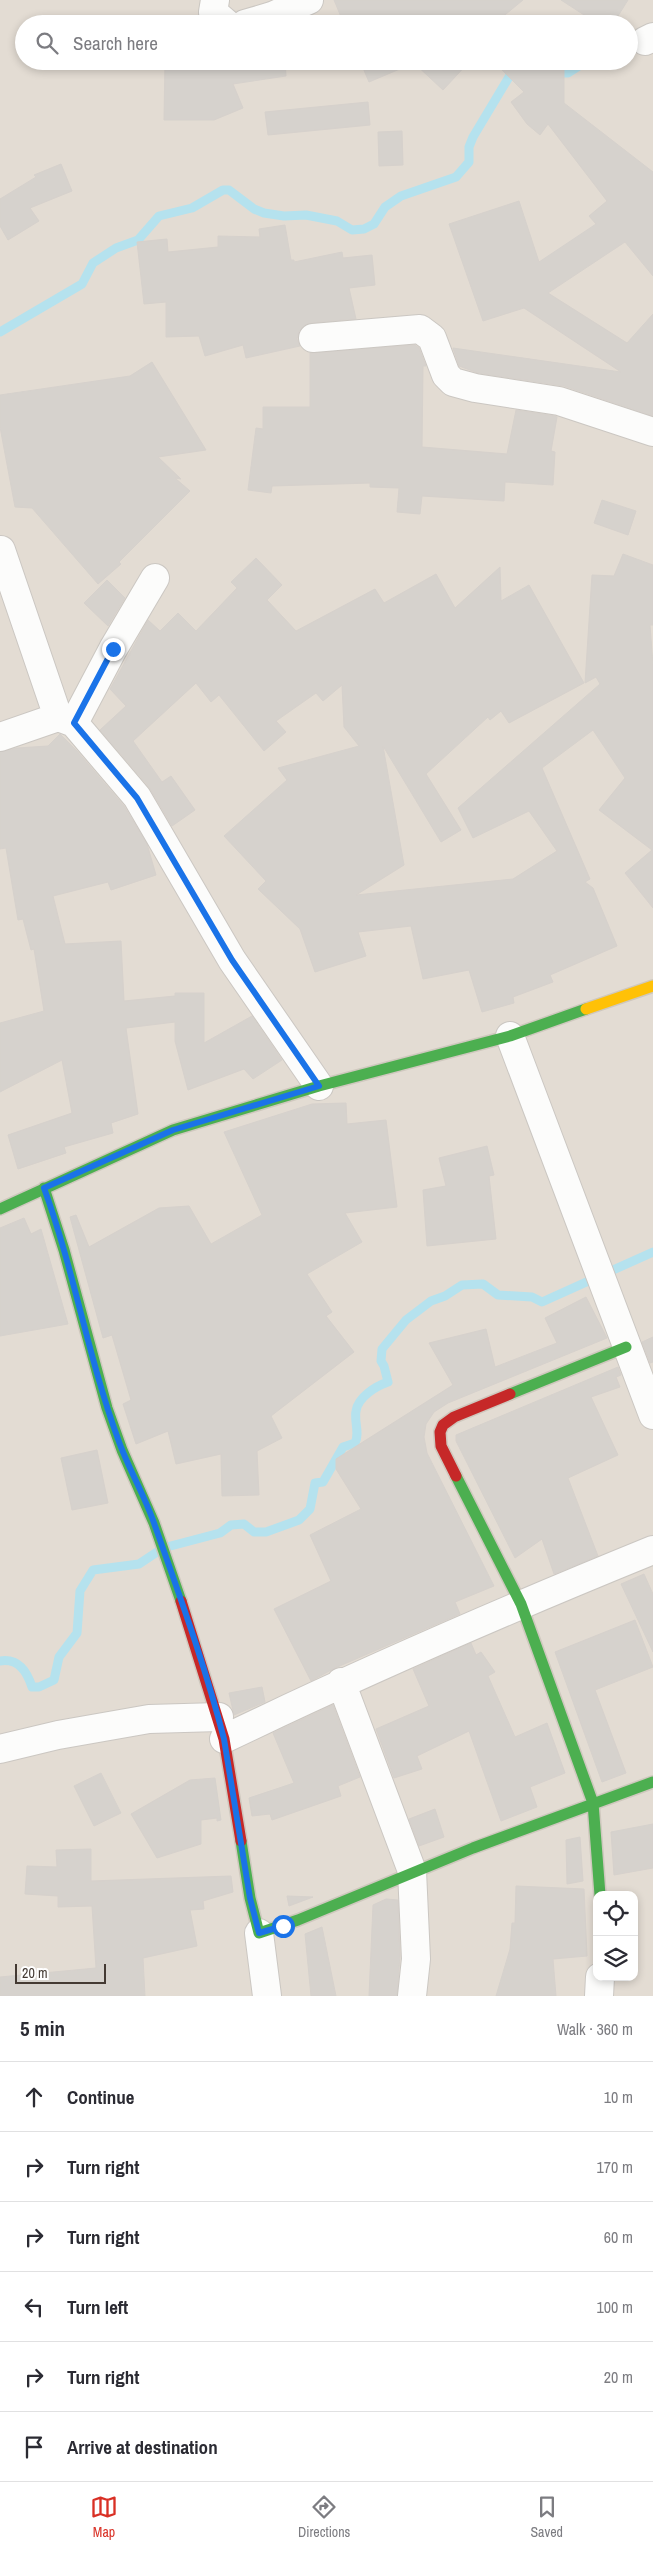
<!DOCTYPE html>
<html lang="en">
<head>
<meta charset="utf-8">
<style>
  :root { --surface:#fff; --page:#f7f7f7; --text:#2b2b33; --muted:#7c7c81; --line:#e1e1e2; --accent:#d93025 }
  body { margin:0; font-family:"Archivo Narrow",sans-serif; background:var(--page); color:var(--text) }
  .controls { position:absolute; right:15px; bottom:15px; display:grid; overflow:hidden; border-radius:10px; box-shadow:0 2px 8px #0003 }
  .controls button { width:45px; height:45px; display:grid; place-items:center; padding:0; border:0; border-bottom:1px solid var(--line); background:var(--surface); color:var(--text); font:25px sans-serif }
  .scale { position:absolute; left:15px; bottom:12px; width:91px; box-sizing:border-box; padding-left:5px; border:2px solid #443a33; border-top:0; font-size:14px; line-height:18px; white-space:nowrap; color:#443a33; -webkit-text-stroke:4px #fff; paint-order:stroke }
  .stop { position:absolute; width:15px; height:15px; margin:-11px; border:4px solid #1a73e8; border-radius:50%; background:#fff }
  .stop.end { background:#1a73e8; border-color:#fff; box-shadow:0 1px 5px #0008 }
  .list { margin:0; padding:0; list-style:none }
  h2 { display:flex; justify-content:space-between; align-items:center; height:65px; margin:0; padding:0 20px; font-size:21px }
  h2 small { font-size:16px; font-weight:400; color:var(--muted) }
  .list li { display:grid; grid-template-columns:32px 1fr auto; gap:15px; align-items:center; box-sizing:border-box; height:70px; padding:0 20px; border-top:1px solid var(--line) }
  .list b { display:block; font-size:19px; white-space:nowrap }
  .list em { font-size:16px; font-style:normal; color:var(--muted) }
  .icon { flex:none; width:28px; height:28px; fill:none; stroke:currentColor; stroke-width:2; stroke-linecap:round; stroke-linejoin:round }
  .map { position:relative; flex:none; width:653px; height:1996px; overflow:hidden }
  .search { position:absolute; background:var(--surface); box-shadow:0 2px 8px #0003; left:15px; right:15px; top:15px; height:55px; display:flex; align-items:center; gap:12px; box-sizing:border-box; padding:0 18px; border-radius:28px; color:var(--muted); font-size:19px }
  .sheet { height:485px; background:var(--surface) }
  nav { display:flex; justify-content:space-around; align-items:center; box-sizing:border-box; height:70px; border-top:1px solid var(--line); background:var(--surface); font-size:14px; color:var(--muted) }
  nav a { display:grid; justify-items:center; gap:2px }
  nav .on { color:var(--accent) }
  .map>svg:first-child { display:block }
</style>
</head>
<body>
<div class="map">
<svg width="653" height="1996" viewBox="0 0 653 1996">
  <rect width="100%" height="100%" fill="#eeebe6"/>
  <path fill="#e3dcd3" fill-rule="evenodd" d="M 0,0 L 653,0 L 653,1996 L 0,1996 ZM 24,24 L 629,24 L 629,61 L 24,61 ZM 597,1895 L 634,1895 L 634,1977 L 597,1977 Z"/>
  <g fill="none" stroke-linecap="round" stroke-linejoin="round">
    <path stroke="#b5e2ee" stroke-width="9" d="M 591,24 L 620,0
      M 553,73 L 568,73 L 579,66 L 580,61
      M 0,332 L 82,284 L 93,263 L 116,248 L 138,240 L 159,216 L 192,208 L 223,190 L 229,190 L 254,209 L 264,213 L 284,216 L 306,215 L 337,221 L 352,230 L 364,229 L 374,224 L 385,207 L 401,196 L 456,177 L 469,162 L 469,147 L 473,137 L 515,67
      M 0,1661 C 19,1658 27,1672 32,1687 L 39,1687 L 54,1680 L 59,1657 L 77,1633 L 80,1591 L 93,1570 L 139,1564 L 163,1548 L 220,1533 L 231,1525 L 244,1524 L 254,1532 L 266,1532 L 299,1520 L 310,1509 L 315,1483 L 323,1482 L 343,1447 L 355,1443 C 360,1433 354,1422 356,1411 C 358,1397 376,1386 388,1382 L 384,1366 L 381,1361 L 382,1349 L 406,1320 L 431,1301 L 445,1296 L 462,1285 L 483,1284 L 498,1295 L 532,1297 L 542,1302 L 653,1252"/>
  </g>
  <path fill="#d6d2cd" stroke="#d6d1cc" d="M 334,0 L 523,0 L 494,24 L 344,24 Z
    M 561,0 L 628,0 L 613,24 L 598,24 Z
    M 165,61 L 285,61 L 286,76 L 233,84 L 243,108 L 214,120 L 164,120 Z
    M 360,61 L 470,61 L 443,90 L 414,63 L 369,82 Z
    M 493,61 L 564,61 L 564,103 L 653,172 L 653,276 L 625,242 L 548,293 L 627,343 L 653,314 L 653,416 L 564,386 L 478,373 L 459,366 L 453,348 L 621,372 L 524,308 L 483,321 L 449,224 L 519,201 L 539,262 L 596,224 L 589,216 L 607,201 L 548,124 L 540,135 L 527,124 L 511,102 L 524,92 Z
    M 368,102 L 370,125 L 268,135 L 265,112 Z
    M 402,131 L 403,165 L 379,166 L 378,132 Z
    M 61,164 L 72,191 L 30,208 L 39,221 L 8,240 L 0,226 L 0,199 L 36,177 L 34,175 Z
    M 285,225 L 291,260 L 294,260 L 294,262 L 342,252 L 343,258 L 372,255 L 375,285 L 349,288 L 356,319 L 311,323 L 305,325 L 299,331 L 297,339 L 300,346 L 246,358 L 243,345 L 205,356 L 199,336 L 166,337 L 166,302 L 144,304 L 137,242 L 167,239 L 168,252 L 218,247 L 218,236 L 260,237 L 259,229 Z
    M 415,345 L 419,348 L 426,366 L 423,366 L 422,447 L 507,454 L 516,410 L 555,416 L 557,417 L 551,451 L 555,452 L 553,485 L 505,482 L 504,501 L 422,496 L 420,514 L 397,512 L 399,488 L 370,487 L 370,483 L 272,486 L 271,493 L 248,490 L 256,428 L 263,429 L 263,407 L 310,407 L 310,353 Z
    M 152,362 L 206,450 L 158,457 L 181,479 L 175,478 L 190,491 L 119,562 L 121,564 L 98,584 L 32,508 L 15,507 L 0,427 L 0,395 L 130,376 Z
    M 602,500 L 636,511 L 628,535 L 594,523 Z
    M 623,554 L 653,565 L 653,625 L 650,625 L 653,665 L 653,908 L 625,873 L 652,850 L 599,810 L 625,778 L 593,730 L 542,768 L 590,879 L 585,882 L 593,888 L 617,946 L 550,975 L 553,982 L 513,997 L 514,1003 L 482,1012 L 469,970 L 423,979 L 411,926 L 358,932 L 366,956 L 315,972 L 300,929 L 258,889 L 266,881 L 224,836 L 287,780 L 278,768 L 359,746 L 344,727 L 342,685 L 323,701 L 316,693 L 276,721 L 286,732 L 264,751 L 219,695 L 211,702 L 196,683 L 133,741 L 162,782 L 171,776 L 195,810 L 172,826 L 149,787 L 100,730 L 126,706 L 110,689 L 148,620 L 160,631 L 178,613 L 196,631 L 237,588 L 231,582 L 256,558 L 282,585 L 267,600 L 296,631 L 375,589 L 384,603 L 436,574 L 455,608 L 500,567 L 501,601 L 529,585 L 584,683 L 509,723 L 501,711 L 490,720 L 488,717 L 426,774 L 461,830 L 441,842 L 383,746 L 404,865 L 356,895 L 513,879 L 557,851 L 529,811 L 473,838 L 458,808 L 600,684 L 596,677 L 585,683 L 592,575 L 614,576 Z
    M 107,580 L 125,598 L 108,626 L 84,603 Z
    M 60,734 L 77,751 L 124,806 L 147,844 L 156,875 L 111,890 L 108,882 L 53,896 L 65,944 L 121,941 L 124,1001 L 175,996 L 175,993 L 204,993 L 204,1043 L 252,1016 L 282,1060 L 253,1079 L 244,1069 L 188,1090 L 175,1041 L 175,1022 L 126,1028 L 138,1114 L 111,1123 L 113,1133 L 64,1147 L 66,1153 L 18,1169 L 8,1135 L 72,1113 L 62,1060 L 0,1092 L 0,1023 L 44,1011 L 34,949 L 31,950 L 23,919 L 18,920 L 6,848 L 0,849 L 0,752 L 17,748 L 48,746 Z
    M 346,1103 L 347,1124 L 386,1120 L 397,1207 L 345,1213 L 362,1242 L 307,1274 L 332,1312 L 326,1316 L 354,1352 L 271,1416 L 282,1438 L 257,1451 L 259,1495 L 222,1496 L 221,1454 L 176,1464 L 168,1431 L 136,1444 L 123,1404 L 131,1400 L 112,1335 L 103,1338 L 70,1217 L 76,1215 L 89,1247 L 159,1208 L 189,1206 L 211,1244 L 262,1215 L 224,1132 L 312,1104 Z
    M 487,1146 L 494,1175 L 489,1176 L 496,1239 L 427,1246 L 423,1190 L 446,1186 L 439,1158 Z
    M 24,1218 L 31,1234 L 41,1229 L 68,1324 L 0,1336 L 0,1228 Z
    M 586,1297 L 607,1338 L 448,1403 L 434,1412 L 426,1424 L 424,1437 L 427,1453 L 494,1586 L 455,1602 L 460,1614 L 335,1668 L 311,1681 L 274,1609 L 331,1581 L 310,1535 L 361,1509 L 336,1469 L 336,1459 L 453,1385 L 429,1343 L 486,1329 L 495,1367 L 557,1343 L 545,1318 Z
    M 653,1337 L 653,1362 L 650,1363 L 642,1342 Z
    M 618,1367 L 621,1375 L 616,1377 L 620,1387 L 591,1397 L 618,1455 L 568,1478 L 598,1556 L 554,1574 L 542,1539 L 515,1558 L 456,1441 L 456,1435 Z
    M 97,1450 L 108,1503 L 72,1510 L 61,1458 Z
    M 644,1574 L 653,1594 L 653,1652 L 621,1584 Z
    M 635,1620 L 653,1667 L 595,1690 L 626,1773 L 602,1782 L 555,1652 Z
    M 471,1643 L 476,1655 L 481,1652 L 495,1672 L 488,1676 L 515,1737 L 547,1723 L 565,1773 L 530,1787 L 537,1807 L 501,1821 L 469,1731 L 417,1756 L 422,1769 L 394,1778 L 376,1729 L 429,1706 L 413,1669 Z
    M 262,1687 L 265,1702 L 234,1715 L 229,1693 Z
    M 333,1705 L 360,1777 L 338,1786 L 341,1796 L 272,1820 L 270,1814 L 252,1816 L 249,1798 L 294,1783 L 273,1733 Z
    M 101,1773 L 121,1813 L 94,1826 L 74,1786 Z
    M 215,1778 L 221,1820 L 217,1821 L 217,1818 L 201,1820 L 201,1844 L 157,1858 L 131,1814 L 190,1780 Z
    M 435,1809 L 444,1837 L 419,1846 L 409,1819 Z
    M 653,1824 L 653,1868 L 614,1875 L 611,1832 Z
    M 580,1837 L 583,1881 L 567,1884 L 566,1840 Z
    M 91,1849 L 91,1881 L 231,1876 L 233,1892 L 203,1901 L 204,1909 L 190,1910 L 197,1946 L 143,1958 L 145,1996 L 0,1996 L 0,1977 L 96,1968 L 92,1906 L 58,1907 L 58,1896 L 25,1894 L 27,1866 L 57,1867 L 56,1850 Z
    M 516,1886 L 584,1889 L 587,1956 L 553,1959 L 556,1996 L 496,1996 L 510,1949 L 512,1923 L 515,1923 Z
    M 287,1896 L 313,1897 L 289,1906 Z
    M 386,1899 L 398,1900 L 400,1956 L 397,1996 L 369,1996 L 373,1905 Z
    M 322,1927 L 336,1996 L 311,1996 L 305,1934 Z"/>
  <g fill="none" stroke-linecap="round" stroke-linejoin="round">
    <g stroke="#cbc7c2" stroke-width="30">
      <path id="street" d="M 215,0 L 213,12 L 227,24
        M 245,24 L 272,16 L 309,0
        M 645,41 L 653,37
        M 313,338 L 420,329 L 432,338 L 446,375 L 453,382 L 475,388 L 559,401 L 653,432
        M 1,550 L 58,717
        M 74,723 L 137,797 L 232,960 L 319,1086
        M 0,737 L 58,717 L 74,723 L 113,649 L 155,578
        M 510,1036 L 653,1415
        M 341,1682 L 412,1871 L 416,1959 L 412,1996
        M 224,1739 C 365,1671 508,1609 653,1550
        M 0,1749 L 58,1735 L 149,1719 L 219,1717
        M 259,1933 L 267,1996
        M 599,1996 L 600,1977"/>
    </g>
    <g stroke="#cfc8be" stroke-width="14">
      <path id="fast" d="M 44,1188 L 64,1250 L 107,1408 L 122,1450 L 154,1523 L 181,1601
        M 0,1209 L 173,1130 L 319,1086 L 510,1036 L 586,1009
        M 510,1394 L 626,1347
        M 456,1476 L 521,1604 L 593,1803 L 600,1895
        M 241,1841 L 250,1898 L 259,1933 L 298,1920 L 473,1848 L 653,1782"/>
    </g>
    <g stroke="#cfc8be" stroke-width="14">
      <path id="slow" d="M 586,1009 L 653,986"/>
    </g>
    <g stroke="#cfc8be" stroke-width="14">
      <path id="jam" d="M 456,1476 L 441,1446 L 440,1432 L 443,1425 L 454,1417 L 510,1394
        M 181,1601 L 224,1739 L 241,1841"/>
    </g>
    <use href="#street" stroke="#fcfcfb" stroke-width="28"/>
    <use href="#fast" stroke="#4caf50" stroke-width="11"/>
    <use href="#slow" stroke="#ffc107" stroke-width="11"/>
    <use href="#jam" stroke="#c62828" stroke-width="11"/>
  </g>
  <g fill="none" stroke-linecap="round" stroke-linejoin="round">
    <path stroke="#1a73e8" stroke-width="6" d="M 113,649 L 74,723 L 137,798 L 232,960 L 319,1086 L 173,1130 L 44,1188 C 74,1270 88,1357 118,1439 C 128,1468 144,1494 154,1523 C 179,1594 205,1665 224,1739 L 250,1898 L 259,1933 L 283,1926"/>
  </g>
</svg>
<div class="controls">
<button><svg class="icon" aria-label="locate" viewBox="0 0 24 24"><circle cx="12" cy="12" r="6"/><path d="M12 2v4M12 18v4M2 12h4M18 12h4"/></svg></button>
<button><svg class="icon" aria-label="layers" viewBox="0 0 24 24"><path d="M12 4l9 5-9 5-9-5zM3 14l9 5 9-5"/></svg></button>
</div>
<div class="scale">20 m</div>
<div class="stop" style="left:283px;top:1926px"></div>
<div class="stop end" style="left:113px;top:649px"></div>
<div class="search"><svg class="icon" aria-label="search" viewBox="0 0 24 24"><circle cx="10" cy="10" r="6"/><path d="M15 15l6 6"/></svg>Search here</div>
</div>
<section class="sheet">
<h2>5 min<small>Walk · 360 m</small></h2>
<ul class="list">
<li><svg class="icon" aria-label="ahead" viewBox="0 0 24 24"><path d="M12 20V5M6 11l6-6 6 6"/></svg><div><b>Continue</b></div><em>10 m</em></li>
<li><svg class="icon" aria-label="right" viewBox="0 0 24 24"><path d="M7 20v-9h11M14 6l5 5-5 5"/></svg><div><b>Turn right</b></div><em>170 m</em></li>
<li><svg class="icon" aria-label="right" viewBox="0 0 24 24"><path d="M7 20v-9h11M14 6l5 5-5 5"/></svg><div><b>Turn right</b></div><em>60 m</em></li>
<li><svg class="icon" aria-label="left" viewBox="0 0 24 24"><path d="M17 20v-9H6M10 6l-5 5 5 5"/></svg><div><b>Turn left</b></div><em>100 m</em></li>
<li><svg class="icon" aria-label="right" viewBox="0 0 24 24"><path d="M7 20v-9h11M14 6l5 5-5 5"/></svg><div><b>Turn right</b></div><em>20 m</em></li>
<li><svg class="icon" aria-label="arrive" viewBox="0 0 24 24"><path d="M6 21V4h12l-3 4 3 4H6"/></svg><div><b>Arrive at destination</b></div></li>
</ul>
</section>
<nav>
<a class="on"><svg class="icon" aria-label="map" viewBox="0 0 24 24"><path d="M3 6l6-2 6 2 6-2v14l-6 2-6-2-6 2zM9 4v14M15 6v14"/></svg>Map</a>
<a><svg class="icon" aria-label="directions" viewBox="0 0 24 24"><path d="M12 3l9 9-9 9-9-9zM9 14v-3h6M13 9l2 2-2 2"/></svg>Directions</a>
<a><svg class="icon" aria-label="saved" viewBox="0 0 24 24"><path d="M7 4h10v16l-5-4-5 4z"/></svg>Saved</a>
</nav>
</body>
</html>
